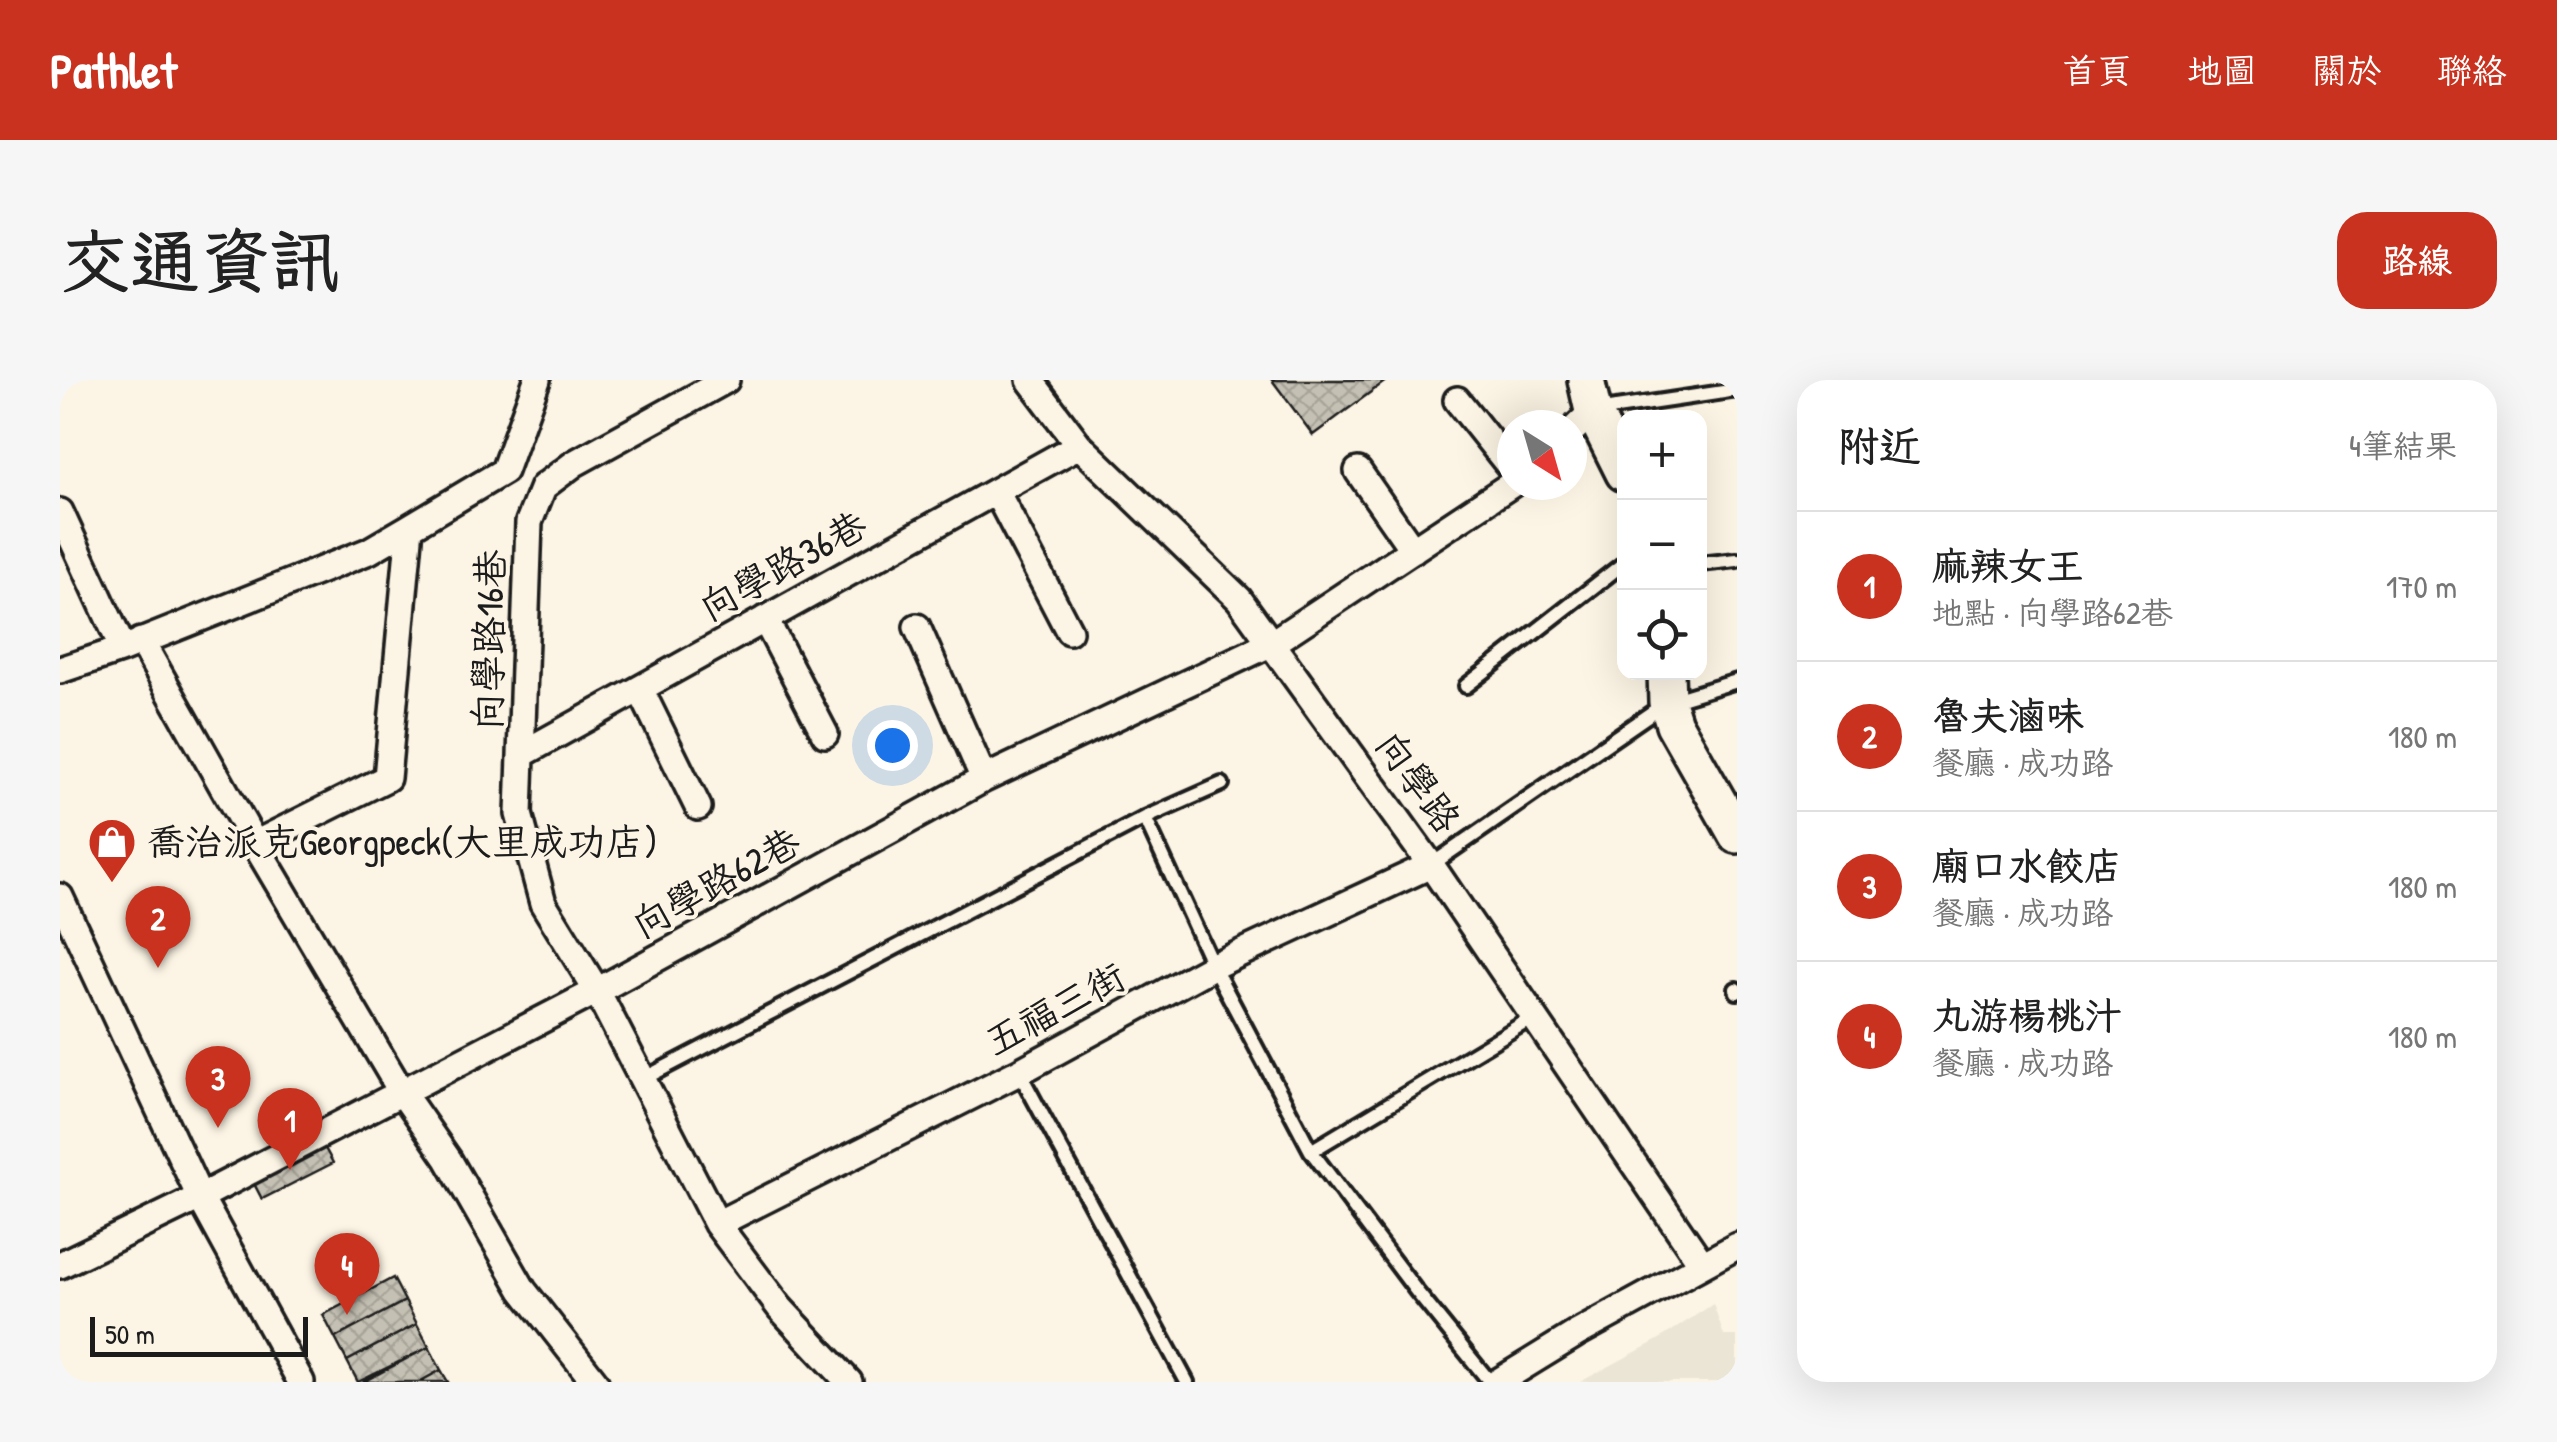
<!DOCTYPE html>
<html lang="zh-TW">
<head>
<meta charset="utf-8">
<style>
  :root { --surface:#fff; --page:#f6f6f6; --text:#222; --muted:#767676; --line:#e0e0e0; --accent:#c8321e }
  body { margin:0; font-family:"Patrick Hand","LXGW WenKai TC",sans-serif; background:var(--page); color:var(--text) }
  .controls { position:absolute; right:30px; top:30px; display:grid; overflow:hidden; border-radius:20px; box-shadow:0 10px 40px #0002 }
  .controls button { width:90px; height:90px; display:grid; place-items:center; padding:0; border:0; border-bottom:2px solid var(--line); background:var(--surface); color:var(--text); font:50px sans-serif }
  .compass { position:absolute; left:1437px; top:30px; width:90px; height:90px; border-radius:50%; background:var(--surface); box-shadow:0 10px 40px #0002; rotate:143deg }
  .scale { position:absolute; left:30px; bottom:25px; width:218px; box-sizing:border-box; padding-left:10px; border:5px solid #1c1c1c; border-top:0; font-size:28px; line-height:35px; white-space:nowrap; color:#1c1c1c; -webkit-text-stroke:8px #fcf5e5; paint-order:stroke }
  .you { position:absolute; left:832px; top:365px; width:35px; height:35px; margin:-25px; border:8px solid #fff; border-radius:50%; background:#1a73e8; box-shadow:0 0 0 15px #1a73e833 }
  .badge { display:grid; place-items:center; width:65px; height:65px; border-radius:50%; background:var(--accent); color:#fff; font-size:32px; font-weight:700 }
  .pin { position:absolute; translate:-50% -82px; filter:drop-shadow(0 2px 5px #0008) }
  .pin::after { content:''; position:absolute; top:52px; width:35px; height:30px; background:inherit; clip-path:polygon(0 0,100% 0,50% 100%) }
  .list { margin:0; padding:0; list-style:none }
  h2 { display:flex; justify-content:space-between; align-items:center; height:130px; margin:0; padding:0 40px; font-size:42px }
  h2 small { font-size:32px; font-weight:400; color:var(--muted) }
  .list li { display:grid; grid-template-columns:65px 1fr auto; gap:30px; align-items:center; box-sizing:border-box; height:150px; padding:0 40px; border-top:2px solid var(--line) }
  .list b { display:block; font-size:38px; white-space:nowrap }
  .list p { margin:0; font-size:32px; white-space:nowrap; color:var(--muted) }
  .list em { font-size:32px; font-style:normal; color:var(--muted) }
  .icon { flex:none; width:55px; height:55px; fill:none; stroke:currentColor; stroke-width:2; stroke-linecap:round; stroke-linejoin:round }
  .map { position:relative; flex:none; width:1677px; height:1002px; overflow:hidden; border-radius:30px }
  header { display:flex; align-items:center; gap:60px; box-sizing:border-box; height:140px; padding:0 50px; background:var(--accent); color:#fff }
  header strong { font-size:48px }
  nav { display:flex; gap:55px; margin-inline-start:auto; font-size:35px }
  .intro { display:flex; align-items:center; justify-content:space-between; box-sizing:border-box; height:240px; padding:0 60px }
  h1 { margin:0; font-size:70px }
  .button { padding:25px 45px; border-radius:30px; background:var(--accent); color:#fff; font-size:35px; font-weight:700 }
  main { display:flex; gap:60px; padding:0 60px }
  aside { flex:1; background:var(--surface); border-radius:30px; box-shadow:0 10px 40px #0002 }
  .map>svg:first-child { display:block }
</style>
</head>
<body>
<header>
<strong>Pathlet</strong>
<nav><a>首頁</a><a>地圖</a><a>關於</a><a>聯絡</a></nav>
</header>
<div class="intro"><h1>交通資訊</h1><a class="button">路線</a></div>
<main>
<div class="map">
<svg width="1677" height="1002" viewBox="0 0 1677 1002">
  <defs>
    <pattern id="building-cross-hatch" width="8" height="8" patternUnits="userSpaceOnUse" patternTransform="scale(2.5)"><rect width="8" height="8" fill="#c4c0b3"/><path d="M0 0l8 8M0 8l8-8" fill="none" stroke="#a8a499"/></pattern>
  </defs>
  <rect width="100%" height="100%" fill="#fcf5e5"/>
  <filter id="ink" filterUnits="userSpaceOnUse"><feTurbulence type="fractalNoise" baseFrequency=".01" numOctaves="2"/><feDisplacementMap in="SourceGraphic" scale="20" xChannelSelector="R" yChannelSelector="G"/><feConvolveMatrix kernelMatrix="1 2 1 2 8 2 1 2 1" color-interpolation-filters="sRGB"/></filter>
  <g filter="url(#ink)">
    <path fill="#ebe5d6" d="M 1653,924 L 1664,956 L 1677,956 L 1677,1002 L 1520,1002 L 1598,960 Z"/>
    <path fill="url(#building-cross-hatch)" stroke="#1c1c1c" stroke-width="2.5" d="M 1212,0 L 1327,0 L 1253,55 Z
      M 260,759 L 273,783 L 202,819 L 190,796 Z
      M 333,898 L 345,921 L 275,958 L 263,935 Z
      M 345,921 L 357,944 L 287,981 L 275,958 Z
      M 357,944 L 369,967 L 298,1002 L 287,981 Z
      M 369,967 L 381,990 L 359,1002 L 303,1002 Z
      M 381,990 L 388,1002 L 359,1002 Z"/>
    <g fill="none" stroke-linecap="round" stroke-linejoin="round">
      <g stroke="#1c1c1c" stroke-width="20">
        <path id="lane" d="M 1536,31 L 1677,10
          M 1640,184 L 1677,180
          M 1406,306 L 1564,183
          M 1085,438 L 1153,586 L 1251,771 L 1357,912 L 1430,1002
          M 1371,485 L 1607,322 L 1677,301
          M 1676,609 L 1677,612
          M 959,692 L 1127,1002
          M 581,700 L 1085,438 L 1162,404
          M 1251,771 L 1474,637"/>
      </g>
      <g stroke="#1c1c1c" stroke-width="32">
        <path id="street" d="M 666,0 L 515,83 L 483,107 L 469,142 L 459,434 L 483,523 L 537,611 L 657,844 L 720,928 L 789,1002
          M 970,0 L 1019,65 L 1179,219 L 1371,485 L 1642,884
          M 1397,20 L 1452,89
          M 1512,51 L 1533,31
          M 1298,91 L 1353,170
          M 936,111 L 1009,251
          M 0,132 L 63,269
          M 705,239 L 765,354
          M 857,247 L 924,399
          M 81,261 L 195,464 L 341,711 L 388,779 L 463,910 L 535,1002
          M 0,290 L 63,269 L 309,171 L 350,147
          M 580,309 L 638,427
          M 464,373 L 1019,65
          M 195,464 L 327,398 L 350,147 L 444,91 L 477,0
          M 0,517 L 140,817 L 241,1002
          M 657,844 L 959,692 L 1153,586 L 1371,485
          M 0,885 L 140,817 L 537,611 L 924,399 L 1212,263 L 1452,104
          M 1438,1002 L 1516,954 L 1677,866"/>
      </g>
      <g stroke="#1c1c1c" stroke-width="42">
        <path id="secondary" d="M 1526,0 L 1533,31 L 1564,93
          M 1606,292 L 1607,322 L 1614,344 L 1677,455"/>
      </g>
      <use href="#lane" stroke="#fcf5e5" stroke-width="12"/>
      <use href="#street" stroke="#fcf5e5" stroke-width="25"/>
      <use href="#secondary" stroke="#fcf5e5" stroke-width="35"/>
    </g>
  </g>
  <defs>
    <g id="shop-pin" transform="scale(2.5)"><path d="M0 17L-7.5 6A9.5 9.5 0 1 1 7.5 6Z" fill="#c8321e" stroke="#fcf5e5"/><path d="M-5-2.5h2.3a2.7 3.5 0 0 1 5.4 0H5L5.5 6h-11ZM-1.5-2.5h3a1.5 2.3 0 0 0-3 0Z" fill="#fff"/></g>
  </defs>
  <g fill-rule="evenodd">
    <use href="#shop-pin" x="52" y="462"/>
  </g>
  <g text-anchor="middle" stroke-width="8" stroke-linejoin="round" paint-order="stroke">
    <g font-size="38" fill="#1c1c1c" stroke="#fcf5e5">
      <text transform="translate(723 186) rotate(-29)" y="13">向學路36巷</text>
      <text transform="translate(429 260) rotate(-89)" y="13">向學路16巷</text>
      <text transform="translate(1358 402) rotate(54)" y="13">向學路</text>
      <text transform="translate(656 503) rotate(-29)" y="13">向學路62巷</text>
      <text transform="translate(995 629) rotate(-28)" y="13">五福三街</text>
    </g>
    <g font-size="38" fill="#1c1c1c" stroke="#fcf5e5" text-anchor="start">
      <text x="87" y="475">喬治派克Georgpeck(大里成功店)</text>
    </g>
  </g>
</svg>
<div class="controls">
<button>+</button>
<button>−</button>
<button><svg class="icon" aria-label="locate" viewBox="0 0 24 24"><circle cx="12" cy="12" r="6"/><path d="M12 2v4M12 18v4M2 12h4M18 12h4"/></svg></button>
</div>
<svg class="compass" viewBox="-18 -18 36 36"><path d="M0-13l5 13h-10z" fill="#e53935"/><path d="M0 13l5-13h-10z" fill="#767676"/></svg>
<div class="scale">50 m</div>
<div class="you"></div>
<div class="pin badge" style="left:230px;top:790px">1</div>
<div class="pin badge" style="left:98px;top:588px">2</div>
<div class="pin badge" style="left:158px;top:748px">3</div>
<div class="pin badge" style="left:287px;top:935px">4</div>
</div>
<aside>
<h2>附近<small>4筆結果</small></h2>
<ul class="list">
<li><span class="badge">1</span><div><b>麻辣女王</b><p>地點 · 向學路62巷</p></div><em>170 m</em></li>
<li><span class="badge">2</span><div><b>魯夫滷味</b><p>餐廳 · 成功路</p></div><em>180 m</em></li>
<li><span class="badge">3</span><div><b>廟口水餃店</b><p>餐廳 · 成功路</p></div><em>180 m</em></li>
<li><span class="badge">4</span><div><b>丸游楊桃汁</b><p>餐廳 · 成功路</p></div><em>180 m</em></li>
</ul>
</aside>
</main>
</body>
</html>
